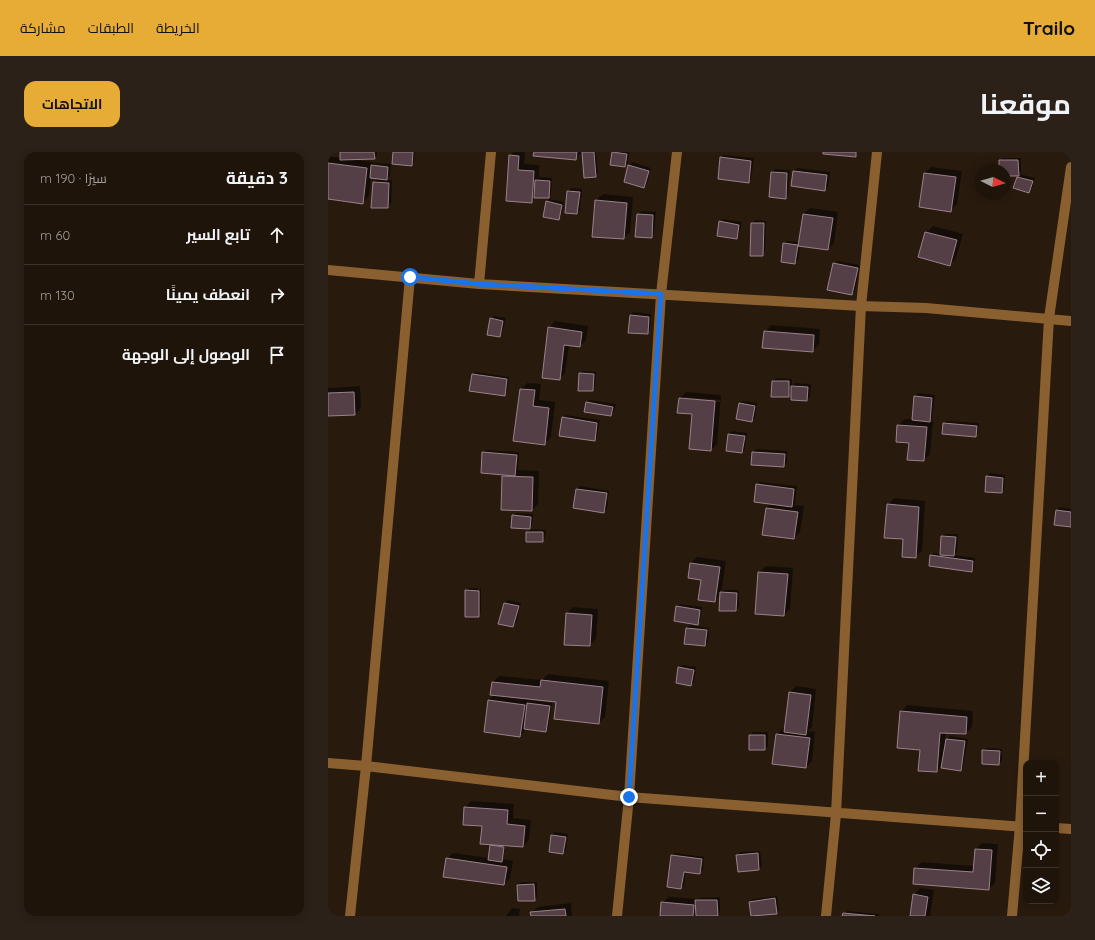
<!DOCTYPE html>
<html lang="ar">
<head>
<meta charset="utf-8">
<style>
  :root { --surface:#1f140a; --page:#2c2118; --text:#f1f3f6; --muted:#a19e9c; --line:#3c332b; --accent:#e7ac36 }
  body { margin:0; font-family:Quicksand,Cairo,sans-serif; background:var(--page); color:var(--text); direction:rtl }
  .controls { position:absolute; right:12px; bottom:12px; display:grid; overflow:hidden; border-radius:8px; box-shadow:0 2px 10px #0003 }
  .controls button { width:36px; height:36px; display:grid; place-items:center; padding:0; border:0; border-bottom:1px solid var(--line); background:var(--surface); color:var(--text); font:20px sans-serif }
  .compass { position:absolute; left:647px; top:12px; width:36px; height:36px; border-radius:50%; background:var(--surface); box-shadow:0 2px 10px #0003; rotate:96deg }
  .stop { position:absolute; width:12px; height:12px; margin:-9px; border:3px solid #1a73e8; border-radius:50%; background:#fff }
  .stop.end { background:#1a73e8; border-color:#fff; box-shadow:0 1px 4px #0008 }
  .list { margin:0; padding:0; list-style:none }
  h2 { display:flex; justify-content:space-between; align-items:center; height:52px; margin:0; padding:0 16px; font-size:17px }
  h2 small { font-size:13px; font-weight:400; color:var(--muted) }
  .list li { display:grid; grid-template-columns:26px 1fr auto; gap:12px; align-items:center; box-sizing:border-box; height:60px; padding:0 16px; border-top:1px solid var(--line) }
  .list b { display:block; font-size:15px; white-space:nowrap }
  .list em { font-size:13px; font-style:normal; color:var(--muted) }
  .icon { flex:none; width:22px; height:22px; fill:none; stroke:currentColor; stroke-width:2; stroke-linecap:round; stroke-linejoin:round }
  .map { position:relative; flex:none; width:743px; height:764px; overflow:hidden; direction:ltr; border-radius:12px }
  header { display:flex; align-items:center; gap:24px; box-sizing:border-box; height:56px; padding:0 20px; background:var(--accent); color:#111 }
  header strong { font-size:19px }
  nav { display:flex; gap:22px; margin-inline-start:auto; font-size:14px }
  .intro { display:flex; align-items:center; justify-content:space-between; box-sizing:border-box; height:96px; padding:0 24px }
  h1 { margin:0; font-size:28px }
  .button { padding:10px 18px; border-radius:12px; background:var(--accent); color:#111; font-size:14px; font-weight:700 }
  main { display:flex; gap:24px; padding:0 24px }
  aside { flex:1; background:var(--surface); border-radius:12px; box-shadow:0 2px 10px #0003 }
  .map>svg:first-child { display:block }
</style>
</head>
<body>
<header>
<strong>Trailo</strong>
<nav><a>الخريطة</a><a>الطبقات</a><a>مشاركة</a></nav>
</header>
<div class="intro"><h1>موقعنا</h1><a class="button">الاتجاهات</a></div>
<main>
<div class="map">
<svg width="743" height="764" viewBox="0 0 743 764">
  <rect width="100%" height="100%" fill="#291a0e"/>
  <path fill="#0007" fill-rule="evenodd" d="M 13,0 L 49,0 L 49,3 L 46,6 L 29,8 L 45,10 L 45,12 L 46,11 L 63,12 L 62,24 L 58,28 L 64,28 L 63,52 L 60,55 L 46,30 L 50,26 L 43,25 L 41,44 L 34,51 L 0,46 L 0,4 L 13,6 Z
    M 66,0 L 87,0 L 86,10 L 84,13 Z
    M 186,0 L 197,0 L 196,12 L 211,13 L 211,25 L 224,26 L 223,43 L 220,45 L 208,45 L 203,50 L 182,3 Z
    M 207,0 L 254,0 L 248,6 Z
    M 256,0 L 268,0 L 270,21 L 267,24 Z
    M 285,0 L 301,0 L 300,11 L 297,14 Z
    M 396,3 L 426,6 L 423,27 L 420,30 L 393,6 Z
    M 675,6 L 693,6 L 693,20 L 691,22 L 707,26 L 704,36 L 701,39 L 687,36 L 692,23 L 677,23 L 677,18 L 672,18 L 672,9 Z
    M 304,10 L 323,16 L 319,32 L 316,35 L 297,29 L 301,13 Z
    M 603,15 L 634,19 L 629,52 L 623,58 L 597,21 Z
    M 469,16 L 502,20 L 500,35 L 497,38 L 464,33 L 466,19 Z
    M 447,17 L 462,18 L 460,43 L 457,46 L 442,44 L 444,20 Z
    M 243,36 L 254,37 L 252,58 L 249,61 L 240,39 Z
    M 275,42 L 305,45 L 302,80 L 295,86 L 268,48 Z
    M 221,47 L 236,50 L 233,64 L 230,67 L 218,50 Z
    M 482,56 L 510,60 L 506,91 L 500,97 L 472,94 L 470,108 L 467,111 L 456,92 L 459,89 L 471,90 L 475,62 Z
    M 313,59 L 328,60 L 326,82 L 323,85 L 308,84 L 310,62 Z
    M 395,67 L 414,70 L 411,83 L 408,86 L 392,70 Z
    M 427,68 L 438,69 L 437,100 L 434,103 L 424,71 Z
    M 605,74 L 635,82 L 628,106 L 622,113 L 598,81 Z
    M 509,109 L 532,113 L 527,139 L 524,142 L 506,112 Z
    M 305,160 L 323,162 L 322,178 L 319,181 L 302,163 Z
    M 166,164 L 178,166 L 174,181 L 171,184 L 163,167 Z
    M 227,169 L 260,174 L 258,188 L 252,194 L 241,193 L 237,221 L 231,227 L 221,176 Z
    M 443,173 L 492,177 L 491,192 L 485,199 L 437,180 Z
    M 255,219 L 268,220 L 267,235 L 265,238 L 252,222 Z
    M 148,220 L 181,225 L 179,240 L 176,243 L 145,223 Z
    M 448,226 L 464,227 L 464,235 L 467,231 L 483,232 L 482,245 L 479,248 L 464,241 L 460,244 L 445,229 Z
    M 199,231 L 213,232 L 211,248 L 227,250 L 223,285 L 217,291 L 193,237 Z
    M 32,234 L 33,256 L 27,262 L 0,263 L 0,236 Z
    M 358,240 L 393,243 L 389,292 L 383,298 L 365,261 L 352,246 ZM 356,245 L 392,248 L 392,250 L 356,247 Z
    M 590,241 L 607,243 L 604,266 L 601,269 L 605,269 L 602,302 L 596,308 L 570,273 L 577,267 L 585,267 L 587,244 Z
    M 262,248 L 288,252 L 286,260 L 283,263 L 259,250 Z
    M 414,249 L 429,251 L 427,266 L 424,269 L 412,251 Z
    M 238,263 L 272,268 L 269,285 L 266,288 L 235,266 Z
    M 619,269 L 651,271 L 650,281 L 647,284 L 616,272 Z
    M 404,279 L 419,281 L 417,297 L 414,300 L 399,298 L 401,282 Z
    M 428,297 L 459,299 L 459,311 L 456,314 L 425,300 Z
    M 158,298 L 191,300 L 190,318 L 211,319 L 210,352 L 204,358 L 175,324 L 178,322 L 155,301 Z
    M 662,321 L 677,323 L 676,337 L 673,340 L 659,324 Z
    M 432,330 L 469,334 L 467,351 L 465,353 L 476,354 L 472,380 L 466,386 L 439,356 L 444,351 L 429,333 Z
    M 252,334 L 281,339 L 279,357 L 276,360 L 249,337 Z
    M 566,346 L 597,349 L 594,399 L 587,405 L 560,353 Z
    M 732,355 L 743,357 L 743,374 L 729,358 Z
    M 188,361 L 205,362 L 204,373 L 201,376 L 185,364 Z
    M 202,377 L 218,378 L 217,386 L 214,389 L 199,380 Z
    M 617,382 L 630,382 L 629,400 L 626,403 L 647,406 L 646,416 L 643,419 L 603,404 L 606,401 L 613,402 L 614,385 Z
    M 369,405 L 398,409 L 393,440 L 395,438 L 411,438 L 411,455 L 408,458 L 392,443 L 386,449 L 363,411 Z
    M 438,414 L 465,416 L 462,457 L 456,463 L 431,420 Z
    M 141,436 L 150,436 L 150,463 L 152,463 L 152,436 L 153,436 L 153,461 L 150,464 L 138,439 Z
    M 180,448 L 193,451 L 188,471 L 185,474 L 171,471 L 177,451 Z
    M 352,452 L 374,455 L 372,469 L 369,472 L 349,454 Z
    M 245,455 L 270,457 L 268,487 L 262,493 L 239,461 Z
    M 362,473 L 381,476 L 380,490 L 377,493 L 359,476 Z
    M 354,513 L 368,515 L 366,530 L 363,533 L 351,516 Z
    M 220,522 L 281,529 L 277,565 L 271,571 L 229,549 L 202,546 L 202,548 L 224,551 L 220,576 L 218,579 L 198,577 L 192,584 L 161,548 L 167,542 L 163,542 L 165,530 L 171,524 L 214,528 Z
    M 468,534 L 488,537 L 484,575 L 480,579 L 487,580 L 484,609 L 478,615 L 449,583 L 455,576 L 457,577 L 462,540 Z
    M 579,553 L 645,559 L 644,575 L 638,581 L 618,580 L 617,589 L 622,584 L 640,587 L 635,615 L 632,618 L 613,615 L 609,619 L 573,560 Z
    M 425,580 L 440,580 L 440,594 L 437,597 L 422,583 Z
    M 658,596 L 674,597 L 674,609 L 671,612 L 655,599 Z
    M 143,649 L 186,652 L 185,666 L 203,668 L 201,688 L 195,694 L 178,693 L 175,707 L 185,709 L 182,726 L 176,732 L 119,707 L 125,701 L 161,706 L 162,694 L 165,692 L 155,673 L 137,655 Z
    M 227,680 L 240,682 L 238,698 L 235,701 L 224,683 Z
    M 654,691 L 670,692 L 667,731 L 661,737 L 587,716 L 594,710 L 646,714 L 648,697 Z
    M 432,699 L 434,714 L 431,717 L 409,703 L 412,700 Z
    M 347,701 L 376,705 L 375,718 L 372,721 L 358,719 L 356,733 L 353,736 L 344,704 Z
    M 193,730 L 209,730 L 209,745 L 206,748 L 190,733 Z
    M 592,736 L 606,738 L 602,764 L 583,764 L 586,743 Z
    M 449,744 L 451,758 L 448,761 L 424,764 L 422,750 L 425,747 Z
    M 341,745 L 370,747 L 371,746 L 392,745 L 392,764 L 333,764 L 334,751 Z
    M 243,751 L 244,764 L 204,764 L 203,761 L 210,755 Z
    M 184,756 L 192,757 L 191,764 L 178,764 Z
    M 519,759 L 551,762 L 551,764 L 515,764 Z"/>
  <path fill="#553f47" stroke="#9a818a" d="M 12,0 L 46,0 L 47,7 L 12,8 Z
    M 65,0 L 85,0 L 84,14 L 64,12 Z
    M 206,0 L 249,0 L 248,8 L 205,4 Z
    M 254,0 L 266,0 L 268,25 L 256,26 Z
    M 284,0 L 299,2 L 297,15 L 282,13 Z
    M 495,0 L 528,0 L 528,5 L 495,2 Z
    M 181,3 L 191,4 L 190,18 L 206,19 L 204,51 L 178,49 Z
    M 392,5 L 423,9 L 421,31 L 390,27 Z
    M 671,8 L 690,8 L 691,24 L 677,24 L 677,18 L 671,18 Z
    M 0,11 L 39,16 L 35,52 L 0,47 Z
    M 43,13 L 60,15 L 59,28 L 42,26 Z
    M 300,13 L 321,19 L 316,36 L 296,30 Z
    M 465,19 L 499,23 L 497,39 L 463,34 Z
    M 443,20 L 459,21 L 458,47 L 441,45 Z
    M 596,21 L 628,25 L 623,60 L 591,55 Z
    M 689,25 L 705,29 L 701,41 L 685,36 Z
    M 207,28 L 222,29 L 221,46 L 206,46 Z
    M 45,30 L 61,31 L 60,56 L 43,56 Z
    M 239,39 L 252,40 L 249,62 L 237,61 Z
    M 267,48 L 299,51 L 296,87 L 264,85 Z
    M 218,49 L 234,53 L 231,68 L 215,65 Z
    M 309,62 L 325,63 L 324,86 L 307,85 Z
    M 475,62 L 505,66 L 500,98 L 470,94 Z
    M 391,69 L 411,73 L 409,87 L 389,84 Z
    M 423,71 L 436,71 L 435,104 L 422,104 Z
    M 597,80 L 629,88 L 622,114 L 590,105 Z
    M 455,91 L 470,93 L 467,112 L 453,110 Z
    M 505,111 L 530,116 L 524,143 L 499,138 Z
    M 302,163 L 321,165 L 320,182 L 300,181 Z
    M 162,166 L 175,169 L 172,185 L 159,183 Z
    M 220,175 L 254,180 L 252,195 L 236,193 L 232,228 L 214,226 Z
    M 436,179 L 486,183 L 485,200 L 434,196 Z
    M 251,221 L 266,222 L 265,239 L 250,239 Z
    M 144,222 L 179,227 L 177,244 L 141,239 Z
    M 444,229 L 461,229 L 461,245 L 443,245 Z
    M 463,234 L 480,235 L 479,249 L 463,248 Z
    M 192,237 L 207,238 L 205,254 L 221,256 L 217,293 L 185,289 Z
    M 26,240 L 27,263 L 0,264 L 0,241 Z
    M 586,244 L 604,246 L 602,270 L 584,268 Z
    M 351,246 L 387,249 L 383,299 L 361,297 L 364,262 L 349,261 Z
    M 258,250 L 285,255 L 283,264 L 256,260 Z
    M 411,251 L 427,254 L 424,270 L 408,267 Z
    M 234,265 L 269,271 L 267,289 L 231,284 Z
    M 615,271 L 649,274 L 648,285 L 614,282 Z
    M 569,273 L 599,275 L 596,309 L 579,308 L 581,291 L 568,290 Z
    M 400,282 L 417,284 L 414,301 L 398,299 Z
    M 154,300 L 189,303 L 187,324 L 153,321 Z
    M 424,300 L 457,302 L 456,315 L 423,313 Z
    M 174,324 L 205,325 L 204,359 L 173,358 Z
    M 658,324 L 675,326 L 674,341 L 657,340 Z
    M 428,332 L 466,337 L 464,355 L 426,350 Z
    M 248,337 L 279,341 L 276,361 L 245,356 Z
    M 559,352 L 591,355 L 588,406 L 574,405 L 575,387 L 556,386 Z
    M 438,356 L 470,360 L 466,387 L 434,383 Z
    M 728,358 L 743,360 L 743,375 L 726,373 Z
    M 184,363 L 203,365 L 202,377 L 183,376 Z
    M 198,380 L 215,380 L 215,390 L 198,390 Z
    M 613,384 L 628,385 L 626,404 L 612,403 Z
    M 602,403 L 645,409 L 644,420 L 601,414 Z
    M 362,411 L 392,415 L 387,450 L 370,448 L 373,428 L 360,426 Z
    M 430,420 L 460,422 L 456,464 L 427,462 Z
    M 137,438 L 151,439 L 151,465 L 137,465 Z
    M 392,440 L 409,441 L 408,459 L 391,459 Z
    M 176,451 L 191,454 L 185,475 L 170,472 Z
    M 348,454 L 372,458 L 370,473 L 346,469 Z
    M 238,461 L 264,463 L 262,494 L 236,493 Z
    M 358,476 L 379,478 L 377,494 L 356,492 Z
    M 350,515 L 366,518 L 363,534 L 348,531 Z
    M 213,528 L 275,535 L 271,572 L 226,567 L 228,550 L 162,543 L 164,530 L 212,535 Z
    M 461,540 L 483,543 L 478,583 L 456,580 Z
    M 160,548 L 197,553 L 192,585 L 156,580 Z
    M 199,551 L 222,554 L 218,580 L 196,577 Z
    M 572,559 L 639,565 L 638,582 L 612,581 L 609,620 L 590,619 L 592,598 L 569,596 Z
    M 448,582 L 482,586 L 478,616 L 444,612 Z
    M 421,583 L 437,583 L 437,598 L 421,598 Z
    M 618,587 L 637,589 L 633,619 L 613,616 Z
    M 654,598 L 672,599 L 671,613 L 654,612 Z
    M 136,655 L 180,658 L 179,672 L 197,674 L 195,695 L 152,692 L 154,674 L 135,673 Z
    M 223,683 L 238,685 L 235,702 L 221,700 Z
    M 162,693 L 176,695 L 174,710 L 160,708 Z
    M 647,697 L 664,698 L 661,738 L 585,732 L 586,716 L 645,720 Z
    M 430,701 L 431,718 L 410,720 L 408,703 Z
    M 343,703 L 374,707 L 372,722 L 356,720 L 353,737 L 339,735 Z
    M 118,706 L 179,715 L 176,733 L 115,725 Z
    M 206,732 L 207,749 L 190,749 L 189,733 Z
    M 585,742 L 600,745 L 597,764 L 582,764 Z
    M 447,746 L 449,762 L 423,764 L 421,750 Z
    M 367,748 L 389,748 L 390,764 L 368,764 Z
    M 333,750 L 366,753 L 365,764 L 332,764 Z
    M 237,757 L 238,764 L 203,764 L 202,760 Z
    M 515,761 L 547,764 L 514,764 Z"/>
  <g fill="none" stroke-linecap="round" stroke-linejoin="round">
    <path stroke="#8a6031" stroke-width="10" d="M 0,118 L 151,132 L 533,154 L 598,156 L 743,169
      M 151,132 L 163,0
      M 0,611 L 38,614 L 301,645 L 698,675
      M 728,676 L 743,677
      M 22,764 L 38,614 L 82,125
      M 289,764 L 301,645 L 333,142 L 349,0
      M 498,764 L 508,662 L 533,154 L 549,0
      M 684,764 L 692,674 L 721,166 L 743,15"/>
  </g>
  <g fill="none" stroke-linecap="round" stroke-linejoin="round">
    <path stroke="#1a73e8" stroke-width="5" d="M 82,125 L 151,132 L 333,142 L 301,645"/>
  </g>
</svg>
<div class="controls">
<button>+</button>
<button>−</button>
<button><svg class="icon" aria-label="locate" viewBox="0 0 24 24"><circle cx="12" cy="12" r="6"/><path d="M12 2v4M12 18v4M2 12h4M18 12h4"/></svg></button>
<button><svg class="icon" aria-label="layers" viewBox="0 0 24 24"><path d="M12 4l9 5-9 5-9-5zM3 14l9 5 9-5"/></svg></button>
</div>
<svg class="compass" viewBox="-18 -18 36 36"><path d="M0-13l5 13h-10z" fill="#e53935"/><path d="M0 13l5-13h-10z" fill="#a19e9c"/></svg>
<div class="stop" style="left:82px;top:125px"></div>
<div class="stop end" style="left:301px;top:645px"></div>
</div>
<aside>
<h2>3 دقيقة<small>سيرًا · 190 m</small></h2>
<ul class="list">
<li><svg class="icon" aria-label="ahead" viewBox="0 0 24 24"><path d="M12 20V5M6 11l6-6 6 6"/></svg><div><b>تابع السير</b></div><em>60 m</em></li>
<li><svg class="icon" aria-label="right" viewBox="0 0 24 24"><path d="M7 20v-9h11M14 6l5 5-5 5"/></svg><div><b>انعطف يمينًا</b></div><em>130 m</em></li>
<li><svg class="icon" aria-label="arrive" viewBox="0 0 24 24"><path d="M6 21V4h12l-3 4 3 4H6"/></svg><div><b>الوصول إلى الوجهة</b></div></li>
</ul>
</aside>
</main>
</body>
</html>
